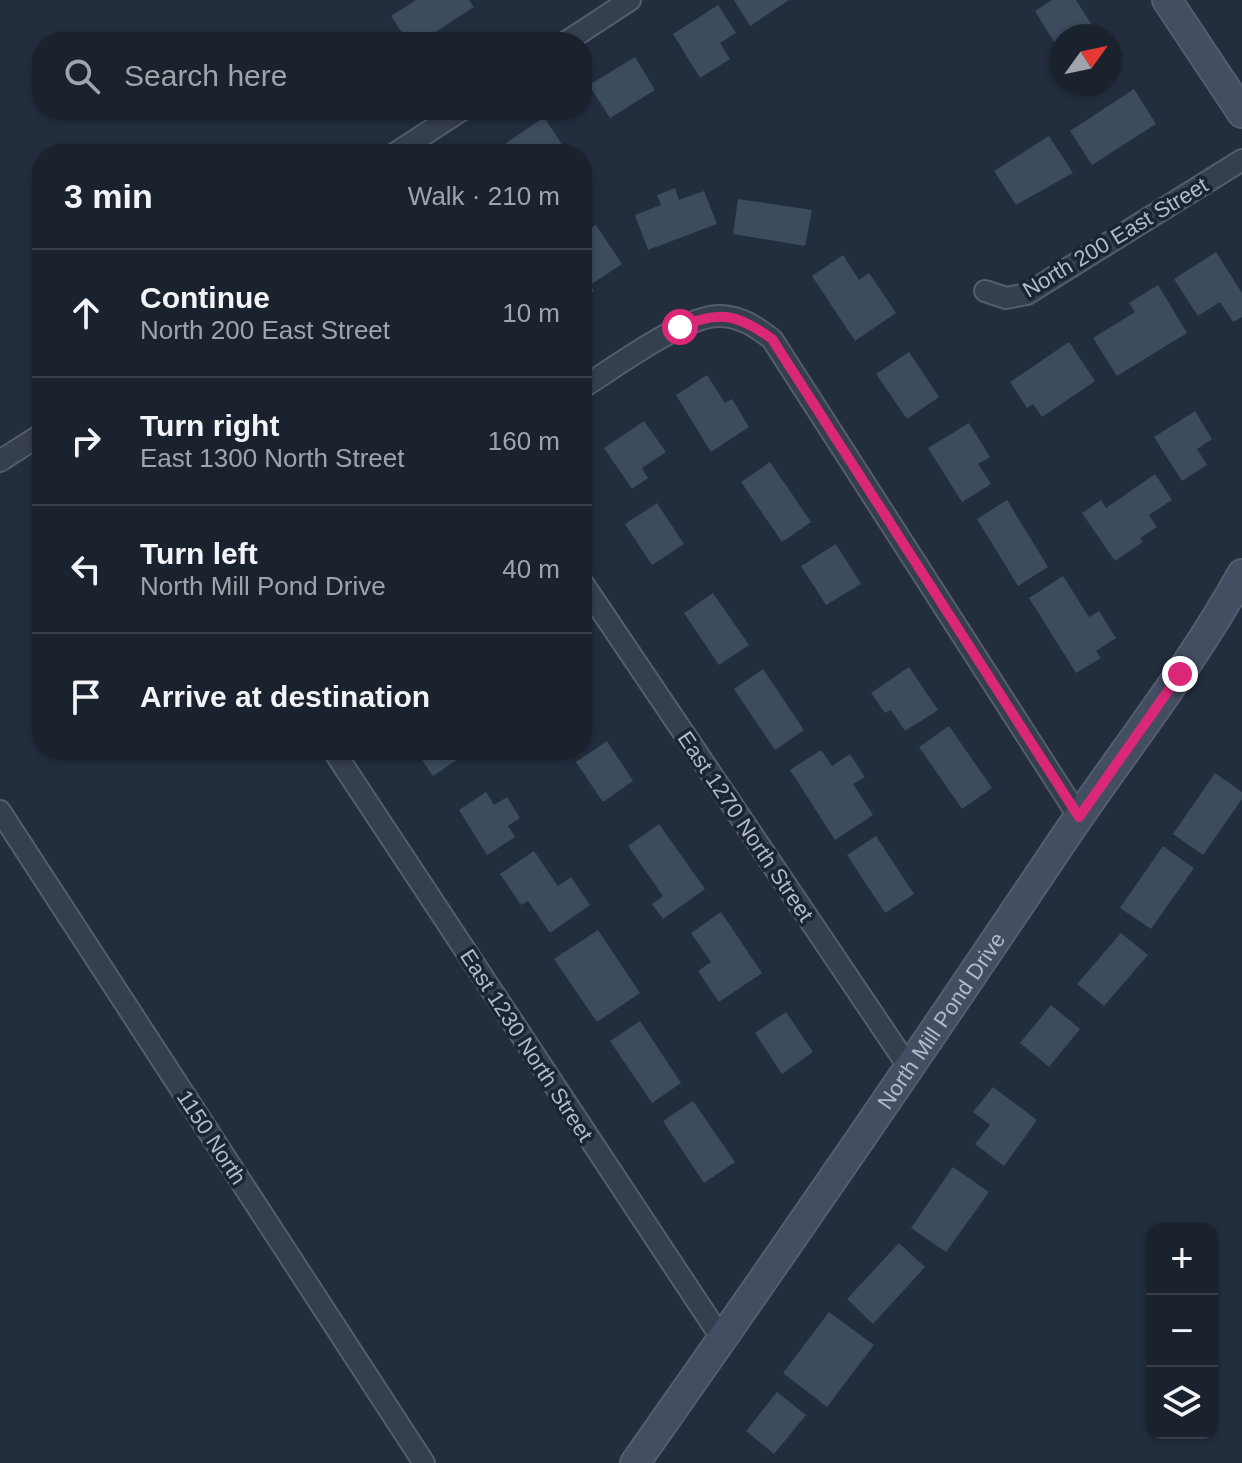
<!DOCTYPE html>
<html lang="en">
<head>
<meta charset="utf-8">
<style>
  :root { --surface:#1a222e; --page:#232a36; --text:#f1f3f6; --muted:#9fa4aa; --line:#383f4a }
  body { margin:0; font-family:Helvetica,sans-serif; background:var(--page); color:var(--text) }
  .controls { position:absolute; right:24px; bottom:24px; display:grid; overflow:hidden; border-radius:16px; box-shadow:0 2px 6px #0004 }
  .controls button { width:72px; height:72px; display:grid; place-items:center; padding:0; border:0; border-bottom:2px solid var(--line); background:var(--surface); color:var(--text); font:40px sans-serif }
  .compass { position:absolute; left:1050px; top:24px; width:72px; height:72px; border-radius:50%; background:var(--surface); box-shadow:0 2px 6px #0004; rotate:57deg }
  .stop { position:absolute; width:24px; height:24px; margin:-18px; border:6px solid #db2777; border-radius:50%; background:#fff }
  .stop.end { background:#db2777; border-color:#fff; box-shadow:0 2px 8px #0008 }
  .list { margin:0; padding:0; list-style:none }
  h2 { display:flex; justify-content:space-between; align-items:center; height:104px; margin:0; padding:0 32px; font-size:34px }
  h2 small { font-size:26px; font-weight:400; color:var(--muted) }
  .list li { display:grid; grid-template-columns:52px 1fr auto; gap:24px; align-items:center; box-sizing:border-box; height:128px; padding:0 32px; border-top:2px solid var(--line) }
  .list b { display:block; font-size:30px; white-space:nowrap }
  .list p { margin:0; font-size:26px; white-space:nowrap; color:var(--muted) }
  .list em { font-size:26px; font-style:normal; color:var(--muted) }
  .icon { flex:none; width:44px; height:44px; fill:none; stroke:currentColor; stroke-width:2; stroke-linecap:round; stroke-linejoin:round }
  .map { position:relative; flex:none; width:1242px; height:1463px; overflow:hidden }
  .search { position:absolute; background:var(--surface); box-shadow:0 2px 6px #0004; left:32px; top:32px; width:560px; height:88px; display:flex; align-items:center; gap:20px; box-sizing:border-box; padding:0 28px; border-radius:32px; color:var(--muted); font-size:30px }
  .panel { position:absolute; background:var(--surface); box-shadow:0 2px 6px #0004; left:32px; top:144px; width:560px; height:616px; border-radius:32px }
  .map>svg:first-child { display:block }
</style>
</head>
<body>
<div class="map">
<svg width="1242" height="1463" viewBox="0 0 1242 1463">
  <rect width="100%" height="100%" fill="#222d3e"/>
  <path fill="#3d4b5e" d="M 416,0 L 469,0 L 474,7 L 420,42 L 408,42 L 391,16 Z
    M 734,0 L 789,0 L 750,26 Z
    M 1052,0 L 1076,0 L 1099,36 L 1062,36 L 1062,55 L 1035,11 Z
    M 718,5 L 736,33 L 720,43 L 730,59 L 700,78 L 673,34 Z
    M 635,57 L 655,90 L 610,118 L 589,85 Z
    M 1134,89 L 1156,124 L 1092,165 L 1070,131 Z
    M 544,117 L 563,146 L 551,154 L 507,154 L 502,146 Z
    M 1049,136 L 1073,173 L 1016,205 L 994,171 Z
    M 675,188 L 679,200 L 704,191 L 717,224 L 648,250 L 635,215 L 661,205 L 657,195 Z
    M 738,199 L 812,210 L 805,246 L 733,234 Z
    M 596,225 L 622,264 L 590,285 L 594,291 L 582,299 L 582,234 Z
    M 1216,252 L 1242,293 L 1242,317 L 1233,322 L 1220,302 L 1198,316 L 1174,279 Z
    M 843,255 L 859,280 L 869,273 L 896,313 L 855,341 L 812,276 Z
    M 1158,285 L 1187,333 L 1117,376 L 1093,338 L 1135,312 L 1129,303 Z
    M 1069,342 L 1095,381 L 1042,417 L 1033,404 L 1027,408 L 1010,382 Z
    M 909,352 L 939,397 L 907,419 L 876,374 Z
    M 707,375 L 725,403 L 732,399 L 749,427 L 711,452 L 676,395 Z
    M 1195,411 L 1212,439 L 1197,449 L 1207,465 L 1182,481 L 1154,437 Z
    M 644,421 L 666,452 L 642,468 L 648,478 L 632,489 L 604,448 Z
    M 969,423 L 990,457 L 978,464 L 991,484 L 962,502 L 928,448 Z
    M 770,462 L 811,522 L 782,542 L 741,482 Z
    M 1155,474 L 1172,500 L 1149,515 L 1157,527 L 1140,538 L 1143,542 L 1115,561 L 1082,513 L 1101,500 L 1106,508 Z
    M 1007,500 L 1048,567 L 1018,586 L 977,519 Z
    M 657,503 L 684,544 L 652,565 L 625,524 Z
    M 836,544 L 861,584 L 826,605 L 801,566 Z
    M 1063,576 L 1089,617 L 1099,611 L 1116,638 L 1096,651 L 1101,658 L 1076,673 L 1029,598 Z
    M 713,593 L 749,645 L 719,665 L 684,613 Z
    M 909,667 L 938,710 L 905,731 L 891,710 L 885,713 L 871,693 Z
    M 763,669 L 804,730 L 775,750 L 734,689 Z
    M 949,726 L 992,788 L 962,809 L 919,747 Z
    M 607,741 L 633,781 L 603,802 L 576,762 Z
    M 415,750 L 460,750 L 464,755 L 433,776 Z
    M 821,750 L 832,766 L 850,754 L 865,777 L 853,784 L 873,815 L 835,840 L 790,770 Z
    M 1215,773 L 1242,792 L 1242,799 L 1203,855 L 1173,834 Z
    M 486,792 L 494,805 L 507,797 L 520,818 L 508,826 L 515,837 L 487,855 L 459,810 Z
    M 659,824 L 705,889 L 663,919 L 652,904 L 663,896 L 628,846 Z
    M 876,836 L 914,894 L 885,913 L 847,855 Z
    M 1163,846 L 1194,868 L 1151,929 L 1120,908 Z
    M 534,851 L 558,886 L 571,877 L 590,905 L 550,933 L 528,901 L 521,905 L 500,874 Z
    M 721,912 L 762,973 L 719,1002 L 698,971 L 711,962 L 691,933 Z
    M 598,930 L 640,993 L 597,1022 L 554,959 Z
    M 1121,933 L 1148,955 L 1104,1006 L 1077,984 Z
    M 1051,1005 L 1080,1029 L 1049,1067 L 1020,1043 Z
    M 786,1012 L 813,1052 L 782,1074 L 755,1033 Z
    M 640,1021 L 681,1083 L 652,1103 L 610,1041 Z
    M 993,1087 L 1037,1120 L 1004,1166 L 975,1144 L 990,1125 L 973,1112 Z
    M 693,1101 L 735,1162 L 704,1183 L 663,1121 Z
    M 953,1167 L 989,1192 L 946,1252 L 911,1228 Z
    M 899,1243 L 925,1267 L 873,1324 L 847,1299 Z
    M 829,1312 L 874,1345 L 827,1407 L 783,1373 Z
    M 777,1392 L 806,1415 L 774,1454 L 746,1431 Z"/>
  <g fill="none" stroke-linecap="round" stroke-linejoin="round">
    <g stroke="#545d6c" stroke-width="24">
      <path id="street" d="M 566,42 L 630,0
        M 394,154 L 462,110
        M 985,291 L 1006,298 L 1027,294 L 1242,160
        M 582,388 C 614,368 686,314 721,316 C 742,317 756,327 772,339 L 1079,817
        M 0,461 L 42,434
        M 582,582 L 910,1069
        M 333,750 L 722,1339
        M 0,811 L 424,1463"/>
    </g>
    <g stroke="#545d6c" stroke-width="32">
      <g id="secondary">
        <path d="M 1167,0 L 1242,113"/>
        <path id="s1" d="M 635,1463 C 780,1257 923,1049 1063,840 C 1123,751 1190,668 1242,574"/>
      </g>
    </g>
    <use href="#street" stroke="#363f4e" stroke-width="20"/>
    <use href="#secondary" stroke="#434e62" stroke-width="28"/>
  </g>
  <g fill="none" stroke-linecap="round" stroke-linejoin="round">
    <path stroke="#db2777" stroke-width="10" d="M 680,327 C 719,310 738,314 772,339 L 1079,817 L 1180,674"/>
  </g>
  <g text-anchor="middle" stroke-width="7" stroke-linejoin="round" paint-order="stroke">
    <g font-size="22" fill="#b2baca" stroke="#1b2433">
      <text transform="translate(1115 237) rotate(-31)" y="8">North 200 East Street</text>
      <text transform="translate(746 826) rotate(56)" y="8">East 1270 North Street</text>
      <text dy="8" stroke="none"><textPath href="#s1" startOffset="538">North Mill Pond Drive</textPath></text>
      <text transform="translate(527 1045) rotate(57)" y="8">East 1230 North Street</text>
      <text transform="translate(212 1137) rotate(57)" y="8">1150 North</text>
    </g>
  </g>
</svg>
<div class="controls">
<button>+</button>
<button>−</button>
<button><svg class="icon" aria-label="layers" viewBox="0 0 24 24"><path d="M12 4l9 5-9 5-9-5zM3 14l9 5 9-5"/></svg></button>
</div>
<svg class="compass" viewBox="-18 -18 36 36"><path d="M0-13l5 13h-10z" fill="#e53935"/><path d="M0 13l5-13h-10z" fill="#9fa4aa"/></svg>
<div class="stop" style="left:680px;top:327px"></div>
<div class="stop end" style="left:1180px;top:674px"></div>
<div class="search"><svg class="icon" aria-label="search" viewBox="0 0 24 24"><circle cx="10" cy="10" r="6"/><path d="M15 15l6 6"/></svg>Search here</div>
<section class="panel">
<h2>3 min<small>Walk · 210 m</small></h2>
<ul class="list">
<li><svg class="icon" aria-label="ahead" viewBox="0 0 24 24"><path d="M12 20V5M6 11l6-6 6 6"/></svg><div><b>Continue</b><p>North 200 East Street</p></div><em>10 m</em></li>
<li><svg class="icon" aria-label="right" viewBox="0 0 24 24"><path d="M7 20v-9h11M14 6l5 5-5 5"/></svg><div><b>Turn right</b><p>East 1300 North Street</p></div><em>160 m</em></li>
<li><svg class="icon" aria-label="left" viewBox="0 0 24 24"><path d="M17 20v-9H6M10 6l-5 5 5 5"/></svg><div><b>Turn left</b><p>North Mill Pond Drive</p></div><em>40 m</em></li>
<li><svg class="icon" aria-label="arrive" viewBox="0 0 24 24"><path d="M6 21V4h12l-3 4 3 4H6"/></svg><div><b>Arrive at destination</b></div></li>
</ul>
</section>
</div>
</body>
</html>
